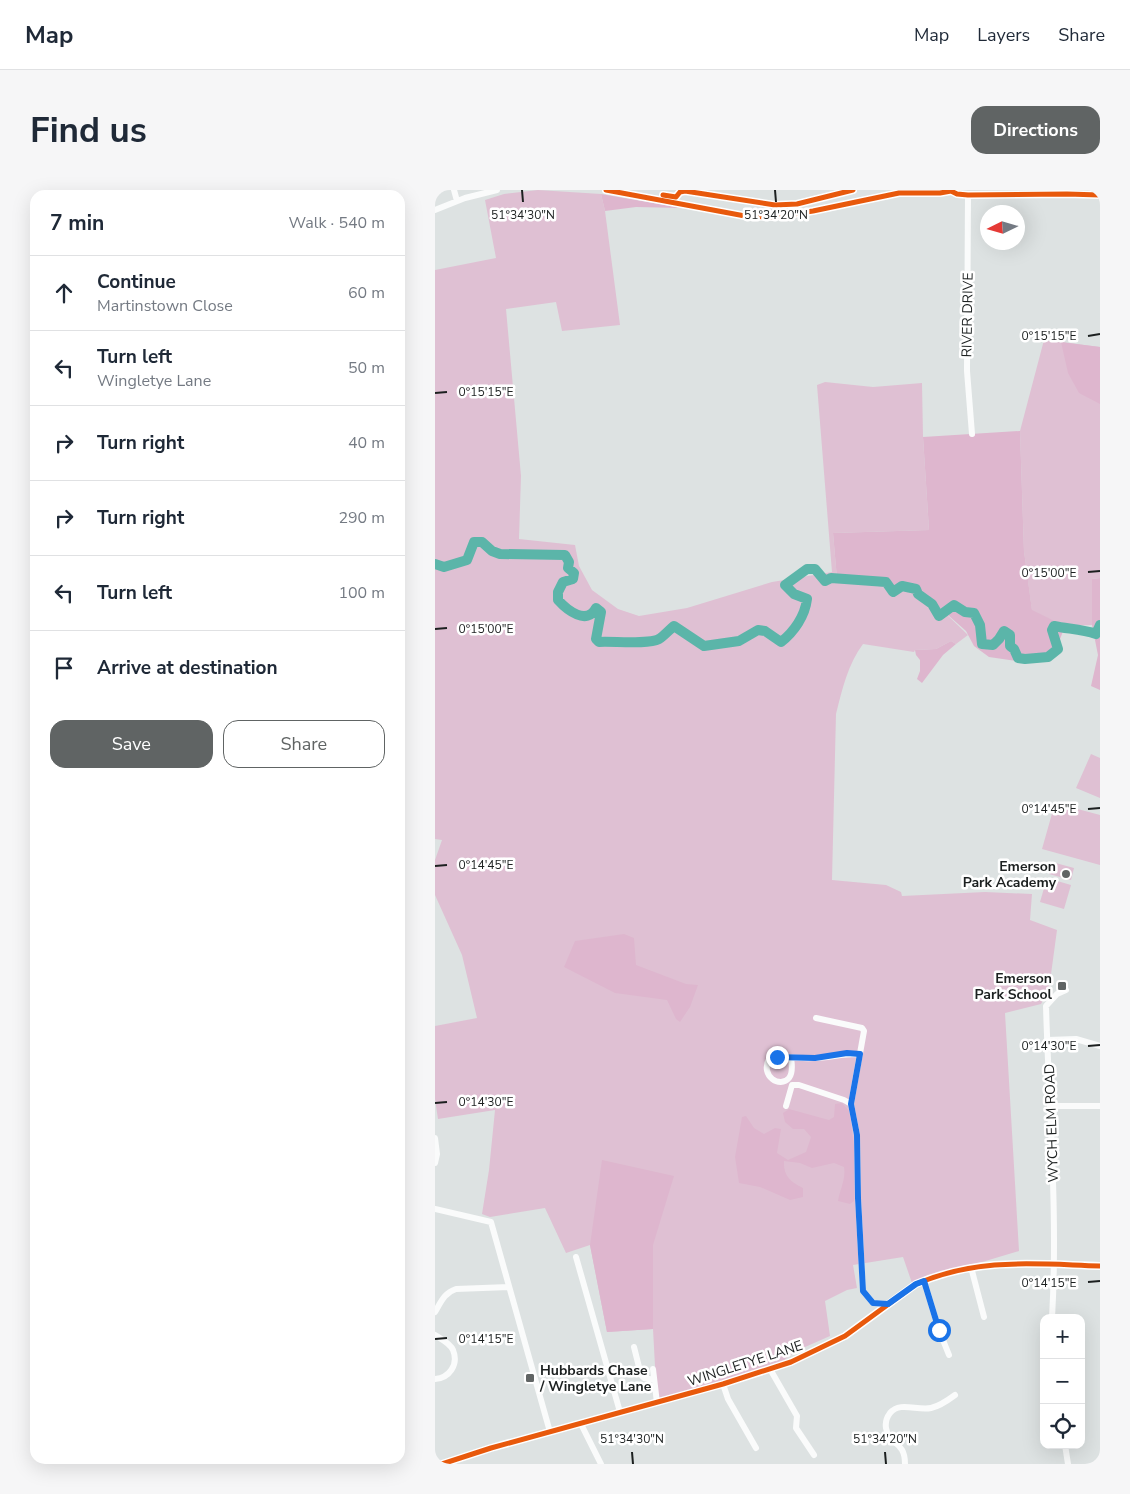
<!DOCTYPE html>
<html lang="en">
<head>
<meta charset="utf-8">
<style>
  :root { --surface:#fff; --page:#f6f6f7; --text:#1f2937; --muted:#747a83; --line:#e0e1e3; --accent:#606464 }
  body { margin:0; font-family:"Nunito Sans",sans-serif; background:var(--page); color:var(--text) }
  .controls { position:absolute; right:15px; bottom:15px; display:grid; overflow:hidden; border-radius:10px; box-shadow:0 5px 20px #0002 }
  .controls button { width:45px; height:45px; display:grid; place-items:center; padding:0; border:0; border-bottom:1px solid var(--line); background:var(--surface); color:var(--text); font:25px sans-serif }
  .compass { position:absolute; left:545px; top:15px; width:45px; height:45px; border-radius:50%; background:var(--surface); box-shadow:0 5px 20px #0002; rotate:265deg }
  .stop { position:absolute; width:15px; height:15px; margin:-11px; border:4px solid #1a73e8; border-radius:50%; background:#fff }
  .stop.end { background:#1a73e8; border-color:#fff; box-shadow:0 1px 5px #0008 }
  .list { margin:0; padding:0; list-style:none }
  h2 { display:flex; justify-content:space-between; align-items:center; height:65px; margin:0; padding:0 20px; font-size:21px }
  h2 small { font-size:16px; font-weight:400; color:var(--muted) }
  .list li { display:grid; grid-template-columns:32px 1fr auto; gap:15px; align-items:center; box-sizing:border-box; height:75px; padding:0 20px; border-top:1px solid var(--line) }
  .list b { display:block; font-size:19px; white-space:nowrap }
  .list p { margin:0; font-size:16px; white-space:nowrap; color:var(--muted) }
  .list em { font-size:16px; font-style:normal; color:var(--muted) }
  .actions { display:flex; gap:10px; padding:15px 20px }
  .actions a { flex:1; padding:11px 0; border:1px solid var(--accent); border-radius:15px; text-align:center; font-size:18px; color:var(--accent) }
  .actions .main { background:var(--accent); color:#fff }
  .icon { flex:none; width:28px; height:28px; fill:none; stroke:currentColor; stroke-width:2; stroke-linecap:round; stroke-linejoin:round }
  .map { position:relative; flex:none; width:665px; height:1274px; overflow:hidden; border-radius:15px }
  header { display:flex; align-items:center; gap:30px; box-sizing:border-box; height:70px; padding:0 25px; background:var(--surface); border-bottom:1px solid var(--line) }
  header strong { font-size:24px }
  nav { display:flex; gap:28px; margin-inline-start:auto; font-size:18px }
  .intro { display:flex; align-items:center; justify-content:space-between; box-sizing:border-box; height:120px; padding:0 30px }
  h1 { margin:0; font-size:35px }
  .button { padding:12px 22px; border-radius:15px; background:var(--accent); color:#fff; font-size:18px; font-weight:700 }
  main { display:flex; gap:30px; padding:0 30px }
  aside { flex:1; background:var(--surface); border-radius:15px; box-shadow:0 5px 20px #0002 }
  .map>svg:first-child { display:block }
</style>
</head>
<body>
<header>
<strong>Map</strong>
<nav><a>Map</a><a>Layers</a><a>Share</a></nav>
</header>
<div class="intro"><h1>Find us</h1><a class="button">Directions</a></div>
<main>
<aside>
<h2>7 min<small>Walk · 540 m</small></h2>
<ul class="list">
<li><svg class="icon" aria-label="ahead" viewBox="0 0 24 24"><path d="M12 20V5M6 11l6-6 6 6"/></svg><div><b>Continue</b><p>Martinstown Close</p></div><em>60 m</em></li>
<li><svg class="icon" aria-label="left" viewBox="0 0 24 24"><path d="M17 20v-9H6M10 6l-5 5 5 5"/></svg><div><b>Turn left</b><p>Wingletye Lane</p></div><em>50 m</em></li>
<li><svg class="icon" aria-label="right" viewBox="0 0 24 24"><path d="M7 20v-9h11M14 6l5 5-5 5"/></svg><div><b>Turn right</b></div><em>40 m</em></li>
<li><svg class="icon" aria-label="right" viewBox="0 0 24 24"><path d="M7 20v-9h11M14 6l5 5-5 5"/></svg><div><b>Turn right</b></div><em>290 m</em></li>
<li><svg class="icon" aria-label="left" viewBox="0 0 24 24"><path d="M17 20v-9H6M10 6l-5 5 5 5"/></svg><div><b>Turn left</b></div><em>100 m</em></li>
<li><svg class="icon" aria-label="arrive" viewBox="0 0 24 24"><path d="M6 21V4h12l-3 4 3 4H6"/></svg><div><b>Arrive at destination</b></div></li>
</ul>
<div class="actions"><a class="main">Save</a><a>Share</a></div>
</aside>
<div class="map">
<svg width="665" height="1274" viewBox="0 0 665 1274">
  <rect width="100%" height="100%" fill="#dde2e2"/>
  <path fill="#dfc0d3" d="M 103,0 L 166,4 L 170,21 L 185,135 L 127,141 L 121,112 L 71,119 L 86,286 L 84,349 L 140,355 L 144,376 L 157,400 L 183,419 L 204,426 L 252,418 L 337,392 L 397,382 L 382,195 L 390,192 L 438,197 L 487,193 L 488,247 L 494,340 L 398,343 L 402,389 L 473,402 L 505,418 L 533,445 L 521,454 L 516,451 L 501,459 L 480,460 L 479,462 L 428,454 C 413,474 407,500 401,524 L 397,690 L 451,695 L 466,702 L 467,706 L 550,702 L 597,704 L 595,730 L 622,740 L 614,799 L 606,814 L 570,823 L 584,1061 L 477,1093 L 468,1067 L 418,1075 L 422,1098 L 412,1100 L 390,1111 L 395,1146 L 361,1161 L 340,1177 L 222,1213 L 218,1139 L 172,1142 L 155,1055 L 131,1063 L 110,1018 L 55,1027 L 47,1024 L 54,980 L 60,920 L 3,929 L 0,909 L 0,836 L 42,828 L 27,765 L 0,705 L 0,670 L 7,650 L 0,649 L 0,80 L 61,68 L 50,10 L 69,4 Z
    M 609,150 L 665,157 L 665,388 L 657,389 L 657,435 L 630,436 L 597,421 L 589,361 L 585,241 Z
    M 656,564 L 665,568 L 665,608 L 641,598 Z
    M 620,613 L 665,625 L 665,675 L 607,659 Z
    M 617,672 L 639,678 L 636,690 L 614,684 Z
    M 612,688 L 636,695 L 629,719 L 605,712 Z"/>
  <path fill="#deb6ce" d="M 166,4 L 247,18 L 201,17 L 170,21 Z
    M 626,152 L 665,157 L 665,214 L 644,203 L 633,183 Z
    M 585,241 L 589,361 L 597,420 L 630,436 L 622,457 L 607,468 L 588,472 L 554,467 L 539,456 L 531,441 L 505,418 L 473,402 L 402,389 L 398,343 L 494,340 L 488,247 Z
    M 665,388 L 665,500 L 656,496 L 663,465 L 657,435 L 657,389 Z
    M 516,451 L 521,454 L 508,465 L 487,493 L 482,489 L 485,481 L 485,470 L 481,465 L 480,460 L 501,459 Z
    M 189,744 L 199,748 L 201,775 L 251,794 L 263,795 L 255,817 L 245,832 L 241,829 L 232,810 L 180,803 L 129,777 L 140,751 Z
    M 407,913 L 414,921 L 420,963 L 419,1011 L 415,1014 L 403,1011 C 405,999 411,989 409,977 L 399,973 L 377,978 L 365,973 L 349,971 C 348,985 355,992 368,998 L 368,1007 L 355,1010 L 325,997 L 304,993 L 300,967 L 307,927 L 311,926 L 319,938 L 329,944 L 340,938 L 346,939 L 342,963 L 353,970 L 371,962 L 376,947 L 369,939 L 358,939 L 350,932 L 348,923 L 354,919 L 394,930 L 399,927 L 400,914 Z
    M 167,970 L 239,986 L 218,1055 L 218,1139 L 172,1142 L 155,1055 Z"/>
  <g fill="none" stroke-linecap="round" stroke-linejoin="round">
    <path stroke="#5bb5a9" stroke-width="10" d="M 0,374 L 9,377 L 32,370 L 39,352 L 47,352 L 57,361 L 65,364 L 130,365 L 134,372 L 133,378 L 139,383 L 138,389 L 128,392 L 123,402 L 123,410 C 132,420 152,436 161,418 L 166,422 L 161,449 L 164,452 C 178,451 212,455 224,449 C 229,446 234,440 239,436 L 269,456 L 304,451 L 323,440 L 330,441 L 346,452 C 359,442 370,426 372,409 L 359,404 L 350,395 L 372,379 L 380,379 L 390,391 L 396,388 L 451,392 L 458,402 L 467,396 L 481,399 L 483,404 L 497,414 L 504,426 L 519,415 L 530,422 L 539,423 L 545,435 L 547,454 L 558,455 L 564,449 L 569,441 L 575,445 L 575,456 L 579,459 L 583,468 L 590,469 L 613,467 L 623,459 L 617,440 L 619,436 C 633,439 647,439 661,444 L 665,435"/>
    <path stroke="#fafbfb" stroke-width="6" d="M 19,0 L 22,11
      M 171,0 L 310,26 L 339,27 L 378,21 L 464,3 L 505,3 L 516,1 L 522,4 L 533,5 L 632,4 L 665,5
      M 533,5 L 532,181 L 537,244
      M 239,13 L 242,4 L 250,1 L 340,15 L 362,14 L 418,0
      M 0,20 L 30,8 L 62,0
      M 381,828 L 427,838 L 429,841 L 416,914
      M 613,850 L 641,849 L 665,856
      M 356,868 C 357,874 358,883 354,888 C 345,899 325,886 334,869 C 348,865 363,869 378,868 C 394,868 409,863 425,864
      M 351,916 L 357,895 L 364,895 L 409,910 L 416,914 L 422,945 L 423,1008 L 428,1101 L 438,1113 L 453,1114
      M 615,916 L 665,916
      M 0,948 L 2,964 L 0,973
      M 0,1019 L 56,1032 L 115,1242
      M 141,1067 L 185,1222
      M 536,1077 L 549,1127
      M 489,1091 L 504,1140 L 514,1165
      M 0,1122 C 6,1112 9,1103 21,1099 L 74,1097
      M 617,1128 C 623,1024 614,920 611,816 L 622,804 L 631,800
      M 0,1145 C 6,1149 15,1153 18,1160 C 24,1175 14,1188 0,1189
      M 199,1157 L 206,1185 L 209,1188 L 219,1190
      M 218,1179 L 222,1213
      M 335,1179 L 362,1226 L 361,1238 L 379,1265
      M 288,1194 L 293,1209 L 321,1258
      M 146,1234 L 166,1274
      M 630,1255 L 633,1274
      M 7,1274 L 56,1258 L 288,1194 L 356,1172 L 410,1146 L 481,1094 C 545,1067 598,1074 665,1076
      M 470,1274 C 470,1250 454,1256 451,1238 C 450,1232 452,1227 455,1223 C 465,1211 482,1221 496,1218 C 505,1216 512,1211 520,1205"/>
    <g stroke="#fff" stroke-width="8">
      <path id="cycleway" d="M 171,0 L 310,26 L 339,27 L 378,21 L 464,3 L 505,3 L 516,1 L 522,4 L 533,5 L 632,4 L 665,5
        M 228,5 L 241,7 L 245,2 L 250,1 L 340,15 L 362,14 L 418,0
        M 7,1274 L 56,1258 L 288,1194 L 356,1172 L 410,1146 L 481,1094 C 545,1067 598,1074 665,1076"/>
    </g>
    <use href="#cycleway" stroke="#e8590c" stroke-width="5"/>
  </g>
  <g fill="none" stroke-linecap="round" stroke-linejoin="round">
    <path stroke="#1a73e8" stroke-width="6" d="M 342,867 L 380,868 L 412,863 L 425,864 L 416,914 L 422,945 L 423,1008 L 428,1101 L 438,1113 L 453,1114 L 481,1094 L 489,1091 L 504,1140"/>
  </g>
  <path fill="none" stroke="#1c2020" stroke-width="2" d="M 87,0 L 88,12M 340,0 L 341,12M 653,146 L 665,144M 0,203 L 12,202M 653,382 L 665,381M 0,439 L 12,438M 653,619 L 665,618M 0,676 L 12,675M 653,856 L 665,855M 0,913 L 12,912M 653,1092 L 665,1091M 0,1149 L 12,1148M 197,1262 L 198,1274M 450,1262 L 451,1274"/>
  <g fill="#606464" stroke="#fff" stroke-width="2">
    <circle cx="631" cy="684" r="5"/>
    <rect x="622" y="791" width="10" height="10" rx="2.5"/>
    <rect x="90" y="1183" width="10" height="10" rx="2.5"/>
  </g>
  <g text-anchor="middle" stroke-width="5" stroke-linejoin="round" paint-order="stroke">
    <g font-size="14" fill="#1c2020" stroke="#fff">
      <text transform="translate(532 125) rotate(-89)" y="5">RIVER DRIVE</text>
      <text transform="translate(616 933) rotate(-92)" y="5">WYCH ELM ROAD</text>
      <text transform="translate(310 1173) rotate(-18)" y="5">WINGLETYE LANE</text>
    </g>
    <g font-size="14" font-weight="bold" fill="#1c2020" stroke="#fff" text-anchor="end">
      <text x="621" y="681">Emerson<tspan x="621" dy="16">Park Academy</tspan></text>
      <text x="617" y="793">Emerson<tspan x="617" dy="16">Park School</tspan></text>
      <text x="105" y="1185" text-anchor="start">Hubbards Chase<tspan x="105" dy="16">/ Wingletye Lane</tspan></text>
    </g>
  </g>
  <g font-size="12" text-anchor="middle" fill="#1c2020" stroke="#fff" stroke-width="5" stroke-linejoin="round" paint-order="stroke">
    <text x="88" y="29">51°34'30"N</text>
    <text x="341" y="29">51°34'20"N</text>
    <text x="614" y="150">0°15'15"E</text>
    <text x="51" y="206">0°15'15"E</text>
    <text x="614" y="387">0°15'00"E</text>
    <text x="51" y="443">0°15'00"E</text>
    <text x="614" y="623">0°14'45"E</text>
    <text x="51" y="679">0°14'45"E</text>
    <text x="614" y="860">0°14'30"E</text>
    <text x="51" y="916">0°14'30"E</text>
    <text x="614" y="1097">0°14'15"E</text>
    <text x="51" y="1153">0°14'15"E</text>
    <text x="197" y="1253">51°34'30"N</text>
    <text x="450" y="1253">51°34'20"N</text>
  </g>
</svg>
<div class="controls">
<button>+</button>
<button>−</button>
<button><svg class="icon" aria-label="locate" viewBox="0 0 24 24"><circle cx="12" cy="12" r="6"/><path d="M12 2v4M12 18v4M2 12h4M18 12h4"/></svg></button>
</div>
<svg class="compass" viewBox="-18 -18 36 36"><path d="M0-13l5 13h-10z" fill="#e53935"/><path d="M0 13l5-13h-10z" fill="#747a83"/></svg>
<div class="stop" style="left:504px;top:1140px"></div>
<div class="stop end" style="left:342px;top:867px"></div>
</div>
</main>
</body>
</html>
